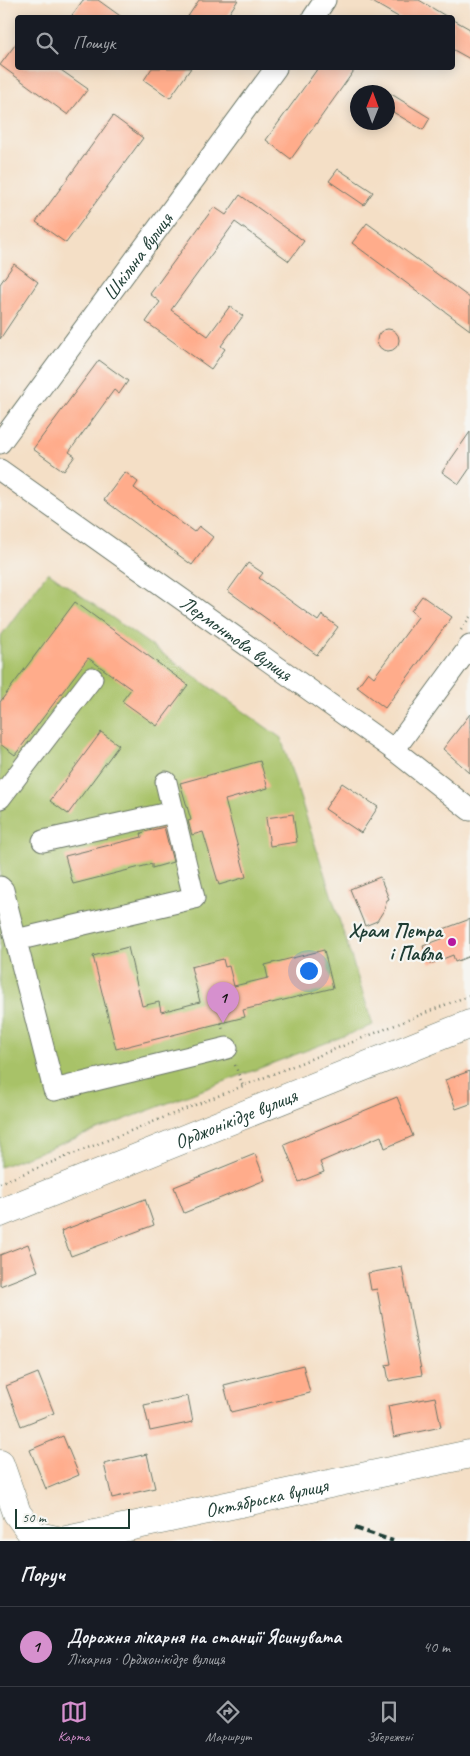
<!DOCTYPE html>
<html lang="uk">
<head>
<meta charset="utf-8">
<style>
  :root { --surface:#171b24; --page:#242831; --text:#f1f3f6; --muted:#9ea1a6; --line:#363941; --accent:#d690ce }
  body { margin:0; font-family:Caveat,sans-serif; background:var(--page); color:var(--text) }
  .compass { position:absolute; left:350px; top:85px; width:45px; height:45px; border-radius:50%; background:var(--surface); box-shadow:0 2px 12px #0003; rotate:1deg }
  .scale { position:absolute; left:15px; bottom:12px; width:115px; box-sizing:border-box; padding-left:5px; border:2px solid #1f3d34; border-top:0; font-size:14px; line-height:18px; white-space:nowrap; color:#1f3d34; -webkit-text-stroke:4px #f6f6f2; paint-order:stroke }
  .you { position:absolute; left:308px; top:970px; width:18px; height:18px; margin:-12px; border:4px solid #fff; border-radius:50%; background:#1a73e8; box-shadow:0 0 0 8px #1a73e833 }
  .badge { display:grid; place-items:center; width:32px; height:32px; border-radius:50%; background:var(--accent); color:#111; font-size:16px; font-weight:700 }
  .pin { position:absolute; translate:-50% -41px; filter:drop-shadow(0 1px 2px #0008) }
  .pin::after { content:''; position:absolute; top:26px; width:18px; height:15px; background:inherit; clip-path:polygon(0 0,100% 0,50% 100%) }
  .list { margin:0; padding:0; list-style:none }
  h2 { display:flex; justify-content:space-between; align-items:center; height:65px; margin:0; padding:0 20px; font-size:21px }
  h2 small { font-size:16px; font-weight:400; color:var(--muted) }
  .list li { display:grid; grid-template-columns:32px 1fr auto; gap:15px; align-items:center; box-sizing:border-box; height:80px; padding:0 20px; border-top:1px solid var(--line) }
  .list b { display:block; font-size:19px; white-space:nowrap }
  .list p { margin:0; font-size:16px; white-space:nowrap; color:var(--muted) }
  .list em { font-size:16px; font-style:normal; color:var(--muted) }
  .icon { flex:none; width:28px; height:28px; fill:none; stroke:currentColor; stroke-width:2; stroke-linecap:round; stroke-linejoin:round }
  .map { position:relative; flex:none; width:470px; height:1541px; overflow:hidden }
  .search { position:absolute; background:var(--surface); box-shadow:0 2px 12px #0003; left:15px; right:15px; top:15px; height:55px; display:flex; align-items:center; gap:12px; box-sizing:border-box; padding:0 18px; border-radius:5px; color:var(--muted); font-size:19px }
  .sheet { height:145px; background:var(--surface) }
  nav { display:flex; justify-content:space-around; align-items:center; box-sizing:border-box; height:70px; border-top:1px solid var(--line); background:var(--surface); font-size:14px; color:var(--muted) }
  nav a { display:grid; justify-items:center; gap:2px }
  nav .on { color:var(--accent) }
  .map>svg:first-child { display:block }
</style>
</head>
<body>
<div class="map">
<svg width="470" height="1541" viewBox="0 0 470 1541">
  <rect width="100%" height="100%" fill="#f6f6f2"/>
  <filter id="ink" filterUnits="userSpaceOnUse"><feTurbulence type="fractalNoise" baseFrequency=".02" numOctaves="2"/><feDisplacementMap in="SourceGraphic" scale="10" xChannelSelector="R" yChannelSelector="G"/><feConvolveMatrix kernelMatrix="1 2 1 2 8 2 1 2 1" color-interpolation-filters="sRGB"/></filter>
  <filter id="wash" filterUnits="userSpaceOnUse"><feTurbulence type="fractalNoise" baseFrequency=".0096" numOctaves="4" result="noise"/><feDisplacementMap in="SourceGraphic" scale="20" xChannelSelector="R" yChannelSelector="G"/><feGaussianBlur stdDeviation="1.12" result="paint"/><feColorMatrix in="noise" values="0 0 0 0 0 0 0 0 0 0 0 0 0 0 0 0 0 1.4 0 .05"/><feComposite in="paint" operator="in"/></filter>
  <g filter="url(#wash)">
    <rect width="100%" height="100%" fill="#f4dfc6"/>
    <path fill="#a8c268" stroke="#64804e" d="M 48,572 L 281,738 L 373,1025 L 0,1167 L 0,637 Z"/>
    <g id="blocks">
      <path fill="#ffac8b" d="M 83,0 L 98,0 L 123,18 L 70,18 Z
        M 199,0 L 238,0 L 226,18 L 187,18 Z
        M 369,0 L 419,0 L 449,18 L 400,18 Z
        M 452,19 L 470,29 L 470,59 L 452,49 Z
        M 18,41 L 18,68 L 58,68 L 88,89 L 68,115 L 0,65 Z
        M 152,68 L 191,68 L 170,98 L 144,80 Z
        M 318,68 L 356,68 L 291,159 L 266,140 Z
        M 388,92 L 430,118 L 423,130 L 388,109 Z
        M 113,116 L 143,138 L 66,243 L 36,222 Z
        M 338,169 L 373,192 L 364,205 L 329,181 Z
        M 240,195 L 304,241 L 289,261 L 235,222 L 171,310 L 208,336 L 230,306 L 243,316 L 221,346 L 225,349 L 211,369 L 146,322 L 160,302 L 150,294 L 214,207 L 226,215 Z
        M 367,223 L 470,298 L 470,330 L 352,243 Z
        M 14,264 L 38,282 L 0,339 L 0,284 Z
        M377 340a11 11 0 1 1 22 0a11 11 0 1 1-22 0Z
        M 99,360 L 128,381 L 119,394 L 114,390 L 69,452 L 75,456 L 64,471 L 33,449 Z
        M 470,432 L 470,468 L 459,484 L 442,472 Z
        M 125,472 L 138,482 L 134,488 L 194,532 L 199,526 L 213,537 L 192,565 L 104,500 Z
        M 248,563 L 263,573 L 259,578 L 318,621 L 322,615 L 338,627 L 317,655 L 228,591 Z
        M 422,596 L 452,617 L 385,708 L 357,687 L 368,672 L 374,677 L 418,617 L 411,611 Z
        M 75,602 L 188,685 L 157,726 L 122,701 L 131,689 L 88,658 L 15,755 L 0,744 L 0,702 Z
        M 470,714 L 470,773 L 443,749 Z
        M 101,732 L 119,745 L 68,814 L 50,801 Z
        M 260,761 L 268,788 L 225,800 L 246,877 L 219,885 L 203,832 L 192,835 L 188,821 L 191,820 L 180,783 Z
        M 342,783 L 378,807 L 361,833 L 325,809 Z
        M 293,814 L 297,842 L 270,846 L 266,818 Z
        M 164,827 L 173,862 L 152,868 L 152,864 L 73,884 L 65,856 L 142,837 L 141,833 Z
        M 380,877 L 389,899 L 387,900 L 384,910 L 377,921 L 365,926 L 350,889 Z
        M 470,919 L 470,956 L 455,962 L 453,955 L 430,964 L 423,946 L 444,938 L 441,930 Z
        M 128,947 L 142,1006 L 159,1002 L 161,1012 L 200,1002 L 191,967 L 223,959 L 225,967 L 229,966 L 234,986 L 268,978 L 265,965 L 324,950 L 333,988 L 243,1010 L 245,1017 L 116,1049 L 93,956 Z
        M 470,1071 L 470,1104 L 456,1109 L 445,1080 Z
        M 397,1097 L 413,1136 L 385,1148 L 381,1136 L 320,1162 L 324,1172 L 299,1182 L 284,1144 Z
        M 255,1154 L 265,1180 L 184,1213 L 174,1187 Z
        M 145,1199 L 154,1225 L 71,1256 L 61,1231 Z
        M 28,1244 L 38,1271 L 0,1286 L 0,1255 Z
        M 402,1267 L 422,1375 L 389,1381 L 386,1365 L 391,1364 L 377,1289 L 371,1290 L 368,1273 Z
        M 303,1365 L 310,1393 L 231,1412 L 224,1385 Z
        M 38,1373 L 54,1413 L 21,1426 L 6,1386 Z
        M 188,1396 L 193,1422 L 150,1431 L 144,1405 Z
        M 435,1397 L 441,1427 L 394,1437 L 388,1406 Z
        M 63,1436 L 79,1475 L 46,1489 L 30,1450 Z
        M 147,1454 L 155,1488 L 112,1498 L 104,1464 Z"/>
    </g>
  </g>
  <g filter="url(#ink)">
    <use href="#blocks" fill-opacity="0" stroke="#6a7667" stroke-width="1"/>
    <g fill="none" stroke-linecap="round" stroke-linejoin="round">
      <g stroke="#6a7667" stroke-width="23">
        <g id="minor">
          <path d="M 313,18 L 325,0"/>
          <path id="s1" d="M 0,443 L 276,68"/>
          <path id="s2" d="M 0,470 L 394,750 L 470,810"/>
          <path d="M 394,750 L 470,646"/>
          <path d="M 0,798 L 92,678"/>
          <path d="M 43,841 L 173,812"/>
          <path d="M 0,887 L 3,890 L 54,1090 L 227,1048"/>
          <path d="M 16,940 L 194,898 L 166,782"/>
        </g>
      </g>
      <g stroke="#6a7667" stroke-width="29">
        <g id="major">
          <path id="s3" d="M 0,1213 L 470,1024"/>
          <path d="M 0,1464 L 17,1513 L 33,1535 L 61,1541"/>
          <path id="s4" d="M 62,1541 L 470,1454"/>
        </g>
      </g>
      <path stroke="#6a7667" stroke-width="2.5" stroke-dasharray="1 4" stroke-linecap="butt" d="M 461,630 L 470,617
        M 221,1023 L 223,1031
        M 235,1065 L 243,1086 L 470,995
        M 0,1183 L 243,1086"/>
      <use href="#minor" stroke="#fff" stroke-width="21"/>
      <use href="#major" stroke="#fff" stroke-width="28"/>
      <path stroke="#1f3d34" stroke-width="4" stroke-dasharray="8 4" stroke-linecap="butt" d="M 355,1528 L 393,1541"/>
    </g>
  </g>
  <circle fill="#b5179e" stroke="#f6f6f2" stroke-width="2" cx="452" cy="942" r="5"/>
  <g text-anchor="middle" stroke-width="4.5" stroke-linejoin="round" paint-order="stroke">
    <g font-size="20" fill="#1f3d34" stroke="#f6f6f2">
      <text dy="7" stroke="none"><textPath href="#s1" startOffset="232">Шкільна вулиця</textPath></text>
      <text dy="7" stroke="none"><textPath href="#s2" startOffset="290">Лермонтова вулиця</textPath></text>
      <text dy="7" stroke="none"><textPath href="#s3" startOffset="254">Орджонікідзе вулиця</textPath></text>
      <text dy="7" stroke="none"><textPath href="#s4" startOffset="209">Октябрьска вулиця</textPath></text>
    </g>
    <g font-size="20" font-weight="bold" fill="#1f3d34" stroke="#f6f6f2" text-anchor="end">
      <text x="442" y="937">Храм Петра<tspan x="442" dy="23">і Павла</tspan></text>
    </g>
  </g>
</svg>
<svg class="compass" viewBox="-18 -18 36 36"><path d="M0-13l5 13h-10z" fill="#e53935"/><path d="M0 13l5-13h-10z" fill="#9ea1a6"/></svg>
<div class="scale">50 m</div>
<div class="you"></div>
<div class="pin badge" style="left:223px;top:1023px">1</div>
<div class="search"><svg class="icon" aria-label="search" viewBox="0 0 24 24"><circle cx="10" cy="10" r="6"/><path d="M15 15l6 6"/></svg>Пошук</div>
</div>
<section class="sheet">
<h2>Поруч<small></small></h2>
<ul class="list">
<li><span class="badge">1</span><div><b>Дорожня лікарня на станції Ясинувата</b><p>Лікарня · Орджонікідзе вулиця</p></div><em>40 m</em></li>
</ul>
</section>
<nav>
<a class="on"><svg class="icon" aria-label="map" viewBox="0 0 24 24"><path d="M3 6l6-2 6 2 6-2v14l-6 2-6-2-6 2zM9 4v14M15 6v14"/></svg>Карта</a>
<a><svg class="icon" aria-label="directions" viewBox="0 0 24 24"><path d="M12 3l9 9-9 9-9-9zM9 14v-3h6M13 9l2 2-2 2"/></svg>Маршрут</a>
<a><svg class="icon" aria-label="saved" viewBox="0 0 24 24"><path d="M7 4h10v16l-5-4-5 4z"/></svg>Збережені</a>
</nav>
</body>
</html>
